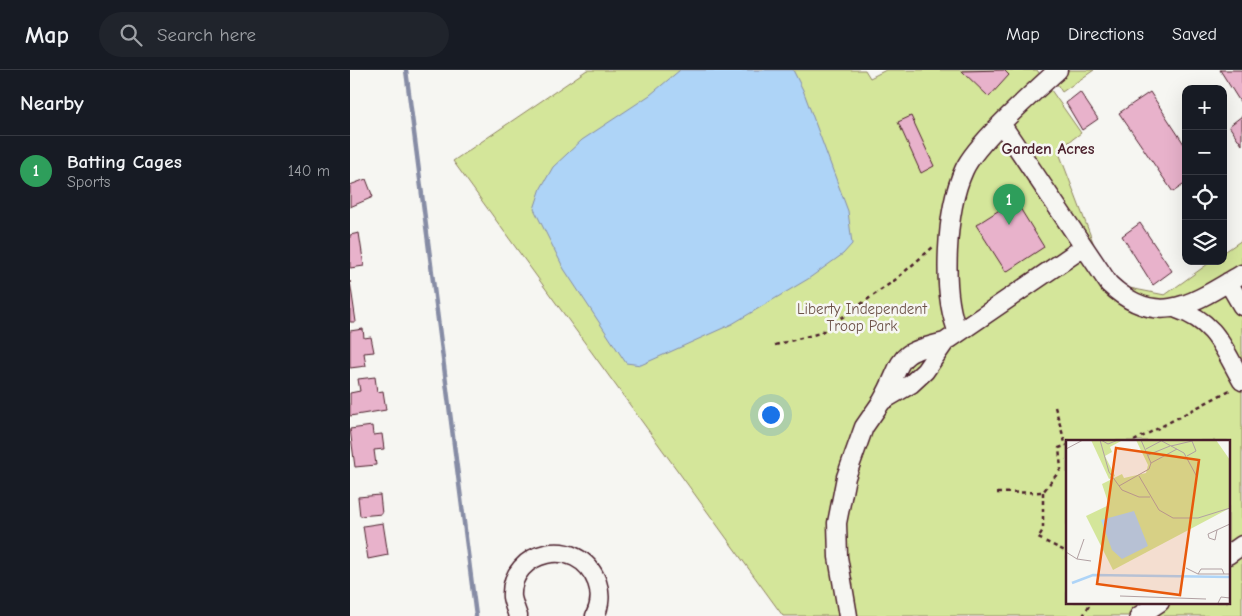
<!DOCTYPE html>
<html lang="en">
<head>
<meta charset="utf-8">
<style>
  :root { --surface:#171b24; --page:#20242c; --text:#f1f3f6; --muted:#9ea1a6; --line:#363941; --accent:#8c9099 }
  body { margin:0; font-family:"Comic Neue",sans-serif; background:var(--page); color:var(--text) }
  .controls { position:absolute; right:15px; top:15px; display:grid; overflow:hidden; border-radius:10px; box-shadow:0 5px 20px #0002 }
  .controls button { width:45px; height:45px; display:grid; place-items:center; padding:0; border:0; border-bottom:1px solid var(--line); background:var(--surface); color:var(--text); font:25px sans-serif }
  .you { position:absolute; left:420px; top:344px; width:18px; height:18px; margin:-12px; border:4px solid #fff; border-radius:50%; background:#1a73e8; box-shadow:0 0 0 8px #1a73e833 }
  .badge { display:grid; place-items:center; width:32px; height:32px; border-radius:50%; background:var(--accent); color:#fff; font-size:16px; font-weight:700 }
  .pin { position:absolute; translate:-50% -41px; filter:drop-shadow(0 1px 2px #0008) }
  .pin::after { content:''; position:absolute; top:26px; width:18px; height:15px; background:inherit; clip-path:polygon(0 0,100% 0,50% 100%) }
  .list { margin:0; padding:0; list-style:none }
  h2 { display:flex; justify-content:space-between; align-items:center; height:65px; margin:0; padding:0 20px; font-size:21px }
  h2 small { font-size:16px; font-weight:400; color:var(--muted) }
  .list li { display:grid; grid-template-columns:32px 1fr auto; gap:15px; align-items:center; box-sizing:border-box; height:70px; padding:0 20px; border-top:1px solid var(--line) }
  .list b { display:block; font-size:19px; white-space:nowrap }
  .list p { margin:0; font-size:16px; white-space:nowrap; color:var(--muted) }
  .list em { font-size:16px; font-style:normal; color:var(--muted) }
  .icon { flex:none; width:28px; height:28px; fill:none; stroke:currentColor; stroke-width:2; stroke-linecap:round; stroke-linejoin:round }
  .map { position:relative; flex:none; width:892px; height:546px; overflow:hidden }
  header { display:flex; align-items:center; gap:30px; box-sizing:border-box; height:70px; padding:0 25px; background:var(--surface); border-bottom:1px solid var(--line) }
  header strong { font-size:24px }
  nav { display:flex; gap:28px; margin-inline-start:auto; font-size:18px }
  .search { width:350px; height:45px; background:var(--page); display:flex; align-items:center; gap:12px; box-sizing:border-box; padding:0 18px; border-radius:28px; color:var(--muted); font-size:19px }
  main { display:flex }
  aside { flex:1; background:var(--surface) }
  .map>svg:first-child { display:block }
</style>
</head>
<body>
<header>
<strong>Map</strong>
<div class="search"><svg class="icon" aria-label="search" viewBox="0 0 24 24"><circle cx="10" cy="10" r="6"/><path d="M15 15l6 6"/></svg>Search here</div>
<nav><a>Map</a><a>Directions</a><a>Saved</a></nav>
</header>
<main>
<aside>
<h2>Nearby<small></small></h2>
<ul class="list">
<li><span class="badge" style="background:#2e9e5b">1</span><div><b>Batting Cages</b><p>Sports</p></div><em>140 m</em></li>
</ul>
</aside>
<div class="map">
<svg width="892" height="546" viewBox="0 0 892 546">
  <rect width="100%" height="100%" fill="#f6f6f2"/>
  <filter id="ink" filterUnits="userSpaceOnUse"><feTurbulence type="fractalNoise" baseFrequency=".02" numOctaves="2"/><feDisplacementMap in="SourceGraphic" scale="10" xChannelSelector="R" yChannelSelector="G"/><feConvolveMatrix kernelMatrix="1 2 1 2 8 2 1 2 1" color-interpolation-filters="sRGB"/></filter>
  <g filter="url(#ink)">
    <path fill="#d4e69a" stroke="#8f8262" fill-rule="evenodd" d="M 237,0 L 515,0 L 520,8 L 536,0 L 687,0 L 731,63 L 708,80 L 759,214 L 815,225 L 862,191 L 873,191 L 873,183 L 892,170 L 892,546 L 433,546 L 103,91 ZM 717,371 L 878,371 L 878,532 L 717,532 Z
      M 698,0 L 744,0 L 712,22 Z"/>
    <path fill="#aed4f7" stroke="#868ca5" d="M 330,0 L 443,0 L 453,20 L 498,141 L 502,174 L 493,184 L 458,209 L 382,254 L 291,295 L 276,293 L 214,199 L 184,139 L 191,118 L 203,97 L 232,70 L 300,25 Z"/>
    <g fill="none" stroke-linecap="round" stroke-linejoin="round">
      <path stroke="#868ca5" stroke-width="4.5" d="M 56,0 L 126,546"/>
    </g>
    <path fill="#e8b2cb" stroke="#4a1f2b" d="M 654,0 L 659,5 L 639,27 L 612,1 Z
      M 870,0 L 892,0 L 892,35 Z
      M 730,22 L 748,49 L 732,60 L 716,33 Z
      M 800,22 L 836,77 L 836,113 L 823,122 L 769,43 Z
      M 561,46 L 584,96 L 571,103 L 548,52 Z
      M 892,46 L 892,75 L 879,56 Z
      M 16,109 L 23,127 L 0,137 L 0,115 Z
      M 665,130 L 694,177 L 656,202 L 626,155 Z
      M 790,153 L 822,201 L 803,215 L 772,166 Z
      M 9,163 L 14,196 L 0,198 L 0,165 Z
      M 0,211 L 6,252 L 0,252 Z
      M 13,259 L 14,268 L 21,267 L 24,282 L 14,283 L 16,296 L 0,298 L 0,261 Z
      M 25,307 L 27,322 L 33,321 L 36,340 L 0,346 L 0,323 L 10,321 L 8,309 Z
      M 22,356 L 23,365 L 32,364 L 34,379 L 24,380 L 26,395 L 5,397 L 0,359 Z
      M 30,425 L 32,444 L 10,446 L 8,427 Z
      M 33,453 L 38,485 L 18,489 L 13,456 Z"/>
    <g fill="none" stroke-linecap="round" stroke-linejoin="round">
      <g stroke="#4a1f2b" stroke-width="21">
        <path id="minor" d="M 652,55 L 759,214 C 808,260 843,233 892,204
          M 878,212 L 892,236
          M 827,239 C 866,252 873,278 892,311
          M 608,262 C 591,223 596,139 614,100 C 626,73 685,21 708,0
          M 532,331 C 556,289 541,284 595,272
          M 878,485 L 892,475
          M 168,546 C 166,540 163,533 162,527 C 159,481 228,463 247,512 C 251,523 250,536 245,546
          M 498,546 L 488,487 L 487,453 L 496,407 L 514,357 L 532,331 L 561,314 L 575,301 L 595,272 L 734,177
          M 789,546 L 810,532"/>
      </g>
      <path stroke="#4a1f2b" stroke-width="2.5" stroke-dasharray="4 4" stroke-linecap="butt" d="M 425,275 L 470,263 L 545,210 L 583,177
        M 705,337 L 716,376
        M 784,371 L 880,320
        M 693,422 L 693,460 L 688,468 L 717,482
        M 647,423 L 693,422 L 711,399 L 709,378 L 717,375
        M 733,546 L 741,532"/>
      <use href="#minor" stroke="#f6f6f2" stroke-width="18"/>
    </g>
  </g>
  <g text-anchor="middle" stroke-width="5" stroke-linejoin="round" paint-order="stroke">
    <g font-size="15" fill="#6c5147" stroke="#f6f6f2">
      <text x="512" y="244">Liberty Independent<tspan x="512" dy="17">Troop Park</tspan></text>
    </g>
    <g font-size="16" font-weight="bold" fill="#4a1f2b" stroke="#f6f6f2">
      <text x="698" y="84">Garden Acres</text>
    </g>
  </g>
  <g transform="translate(716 370)">
    <rect width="164" height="164" fill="#f6f6f2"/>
    <path d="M 25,0 L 57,0 L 44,7 L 46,12 L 39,16 L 49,36 L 43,39 ZM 70,0 L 150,0 L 164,20 L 164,68 L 47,130 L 20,76 L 43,65 L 36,44 L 56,34 L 58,38 L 80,33 L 82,25 Z" fill="#d4e69a"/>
    <path d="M 68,71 L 82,106 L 56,119 L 46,110 L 35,80 Z" fill="#aed4f7"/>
    <path fill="none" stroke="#aed4f7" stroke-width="2.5" d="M 6,143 L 27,135 L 164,137"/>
    <path fill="none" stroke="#b1a0a2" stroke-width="1" d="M 34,0 L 43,32 L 56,50 L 73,57 L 84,57M 35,0 L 42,4 L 52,0M 94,0 L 118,13 L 131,37M 105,6 L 126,1 L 130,11 L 121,16M 0,9 L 17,0M 80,9 L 95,1M 82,15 L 104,6M 85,23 L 111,9M 73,36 L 93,70 L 107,78 L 132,78 L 164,68M 53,46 L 83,29 L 85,23 L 75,0M 151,90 L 149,100 L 143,98 L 142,94 L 164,84M 0,112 L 11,119 L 25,121M 11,119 L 18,99M 120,128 L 132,134 L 164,134M 132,134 L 135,129 L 156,129 L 158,134M 54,156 L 140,159M 152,163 L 155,157 L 164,158"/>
    <path fill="#e8590c" fill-opacity="0.15" stroke="#e8590c" stroke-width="2.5" d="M 50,8 L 133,20 L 114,155 L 31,144 Z"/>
    <rect width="164" height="164" fill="none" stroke="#4a1f2b" stroke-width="2.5"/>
  </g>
</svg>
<div class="controls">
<button>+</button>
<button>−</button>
<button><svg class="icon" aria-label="locate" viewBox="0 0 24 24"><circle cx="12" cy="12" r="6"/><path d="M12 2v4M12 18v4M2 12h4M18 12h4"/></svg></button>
<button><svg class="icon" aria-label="layers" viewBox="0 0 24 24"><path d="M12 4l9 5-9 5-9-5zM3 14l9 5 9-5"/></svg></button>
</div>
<div class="you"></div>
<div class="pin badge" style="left:659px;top:155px;background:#2e9e5b">1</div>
</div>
</main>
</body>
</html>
